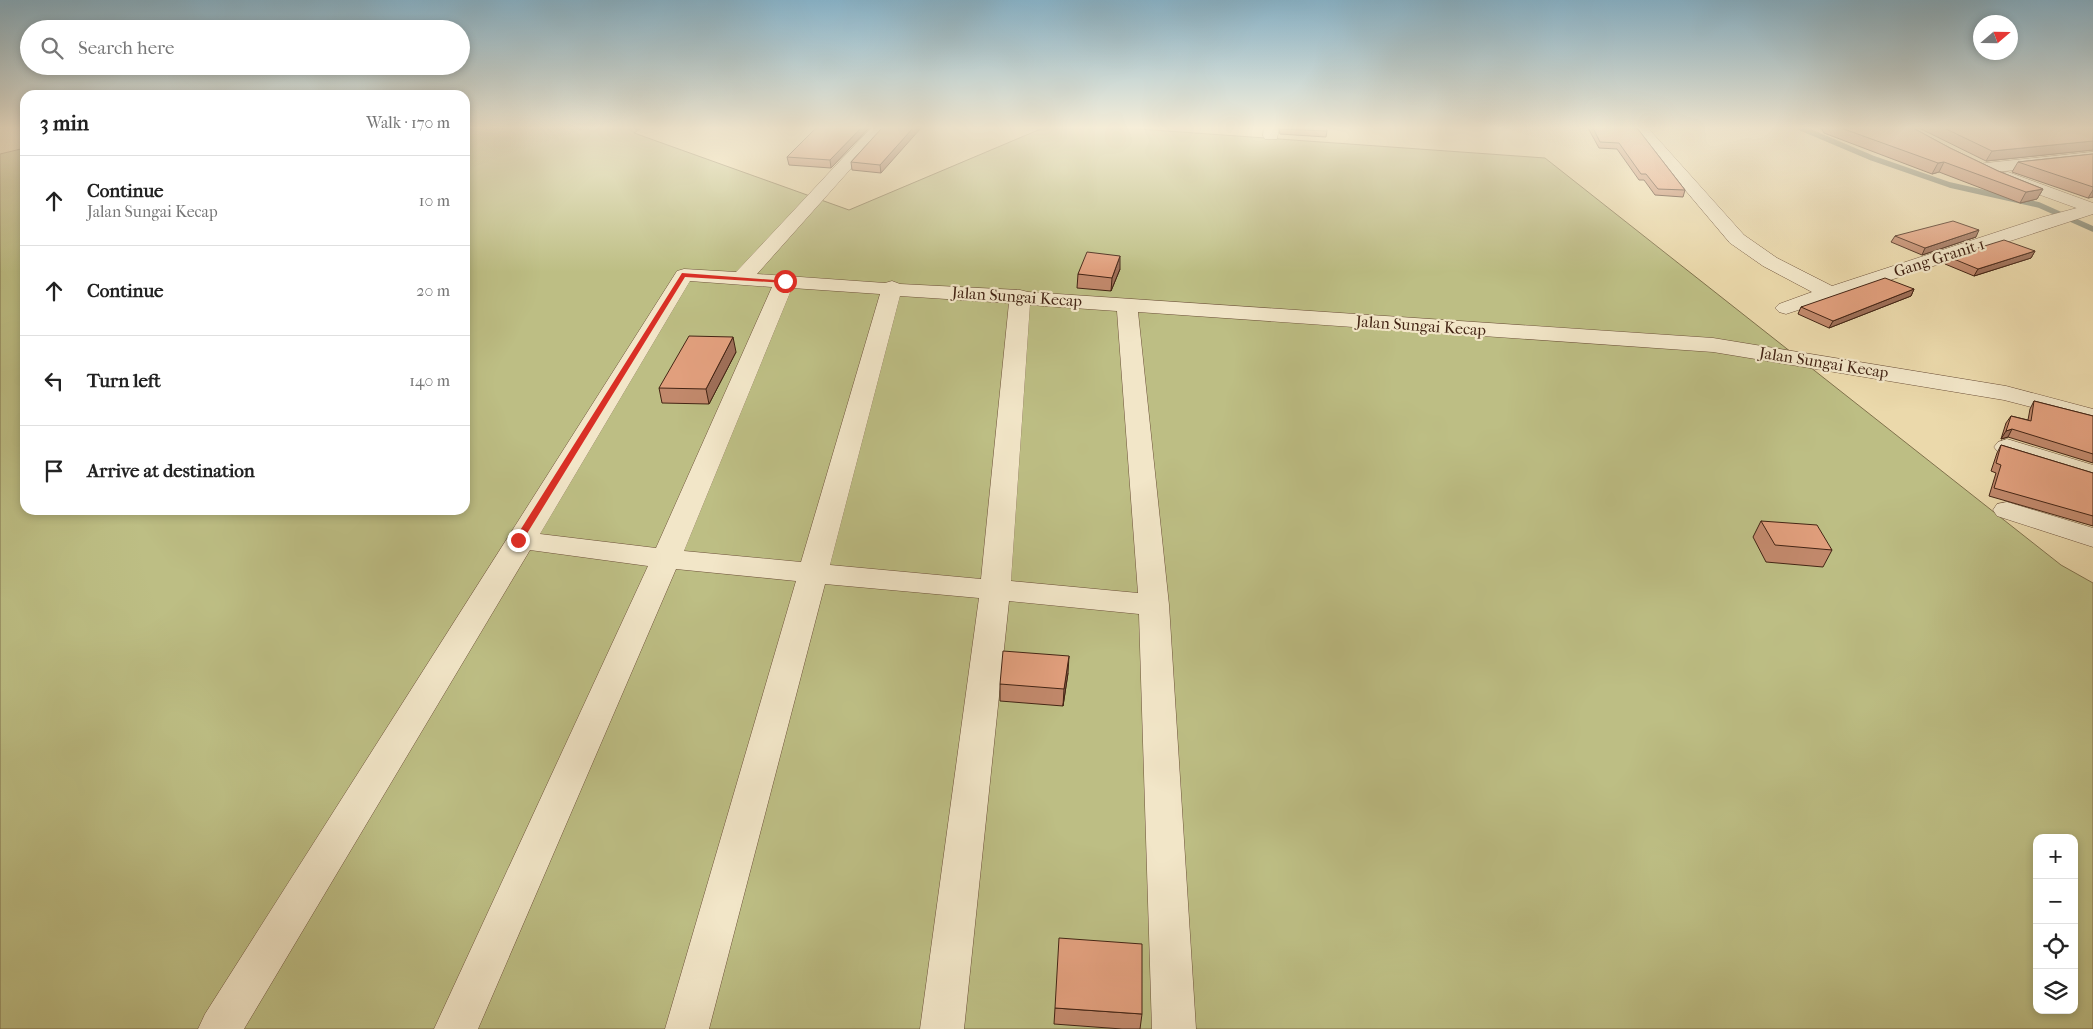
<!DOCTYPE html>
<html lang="en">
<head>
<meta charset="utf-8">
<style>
  :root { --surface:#fff; --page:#f2f2f2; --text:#222; --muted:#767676; --line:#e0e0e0 }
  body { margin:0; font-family:"IM FELL French Canon",serif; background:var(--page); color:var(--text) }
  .controls { position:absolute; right:15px; bottom:15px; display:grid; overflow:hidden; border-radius:10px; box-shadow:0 2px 8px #0003 }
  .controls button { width:45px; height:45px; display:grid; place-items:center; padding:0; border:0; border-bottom:1px solid var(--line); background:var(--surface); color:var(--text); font:25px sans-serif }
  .compass { position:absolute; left:1973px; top:15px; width:45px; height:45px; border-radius:50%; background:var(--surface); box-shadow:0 2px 8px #0003; rotate:70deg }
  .stop { position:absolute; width:15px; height:15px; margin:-11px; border:4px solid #d93025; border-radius:50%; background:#fff }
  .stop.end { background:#d93025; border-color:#fff; box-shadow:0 1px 5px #0008 }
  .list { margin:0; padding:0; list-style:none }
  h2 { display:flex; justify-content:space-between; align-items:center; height:65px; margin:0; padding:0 20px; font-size:21px }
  h2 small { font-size:16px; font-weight:400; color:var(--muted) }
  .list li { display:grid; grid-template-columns:32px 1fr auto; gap:15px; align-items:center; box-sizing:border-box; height:90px; padding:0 20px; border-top:1px solid var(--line) }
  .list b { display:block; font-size:19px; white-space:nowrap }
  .list p { margin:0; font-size:16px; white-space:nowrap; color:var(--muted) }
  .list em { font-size:16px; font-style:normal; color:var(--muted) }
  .icon { flex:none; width:28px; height:28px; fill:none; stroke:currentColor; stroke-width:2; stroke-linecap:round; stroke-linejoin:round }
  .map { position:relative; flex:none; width:2093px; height:1029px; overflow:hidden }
  .search { position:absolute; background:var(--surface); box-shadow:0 2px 8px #0003; left:20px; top:20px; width:450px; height:55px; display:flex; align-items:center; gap:12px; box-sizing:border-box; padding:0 18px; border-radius:28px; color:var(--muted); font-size:19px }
  .panel { position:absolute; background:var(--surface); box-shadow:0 2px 8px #0003; left:20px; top:90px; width:450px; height:425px; border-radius:15px }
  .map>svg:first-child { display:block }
</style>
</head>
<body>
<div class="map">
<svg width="2093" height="1029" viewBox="0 0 2093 1029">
  <rect width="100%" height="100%" fill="#ebd9ab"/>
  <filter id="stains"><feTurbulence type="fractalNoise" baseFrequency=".004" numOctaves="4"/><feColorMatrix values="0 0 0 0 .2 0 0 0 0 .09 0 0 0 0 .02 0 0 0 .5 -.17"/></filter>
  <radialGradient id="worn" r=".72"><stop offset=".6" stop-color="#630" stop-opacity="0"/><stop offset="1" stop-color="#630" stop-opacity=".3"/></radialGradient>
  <path fill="#bdbe84" stroke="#80714c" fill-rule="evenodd" d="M 465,128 L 642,128 L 634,133 L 849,210 L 1043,128 L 1125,128 L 1545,158 L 2061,565 L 2093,583 L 2093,1029 L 0,1029 L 0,154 L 25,148 L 25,510 L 465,510 ZM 2037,838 L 2074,838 L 2074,1010 L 2037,1010 Z"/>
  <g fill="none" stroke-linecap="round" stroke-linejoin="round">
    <path stroke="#777e6c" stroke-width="5.5" d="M 1801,128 L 1872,158 L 1950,185 L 2039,205 L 2093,229"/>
    <g stroke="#6d513a" stroke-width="1">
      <path id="minor" d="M 871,128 L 887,128 L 757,274 L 885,283 L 892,281 L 900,284 L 1020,290 L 1028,292 L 1713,338 L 2006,386 L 2093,409 L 2093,423 L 2004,400 L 1713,352 L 1138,312 L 1169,605 L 1196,1029 L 1152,1029 L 1139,614 L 1009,601 L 964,1029 L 920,1029 L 979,598 L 825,584 L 709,1029 L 665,1029 L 796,581 L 676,569 L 478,1029 L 434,1029 L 648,566 L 530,550 L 244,1029 L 198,1029 L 205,1014 L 677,271 L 684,269 L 736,272 ZM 690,281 L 772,287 L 656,548 L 540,534 ZM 792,288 L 880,294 L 801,562 L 684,551 ZM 900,296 L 1009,303 L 981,579 L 830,565 ZM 1030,305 L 1117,311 L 1138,593 L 1011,581 Z
        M 1264,128 L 1279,128 L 1277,139 L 1265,139 L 1263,136 Z
        M 1633,128 L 1648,128 L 1744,235 L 1777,258 L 1832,286 L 2043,217 L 2092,204 L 2093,214 L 1786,314 L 1779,312 L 1775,308 L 1779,304 L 1812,292 L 1763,266 L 1730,243 Z
        M 2093,152 L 2093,162 L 1986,173 L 1980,172 L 1978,168 L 1980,164 L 1986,163 Z
        M 2007,439 L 2093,465 L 2093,481 L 1998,452 L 1994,447 L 1998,442 Z
        M 2007,502 L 2093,528 L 2093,547 L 1997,516 L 1993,510 L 1997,504 Z"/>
    </g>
    <g stroke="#6d513a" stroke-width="1">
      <path id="tertiary" d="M 2008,172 L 2093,203 L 2093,214 L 2002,181 L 2000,177 L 2002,173 Z"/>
    </g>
    <use href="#minor" fill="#f2e6c8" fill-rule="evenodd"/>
    <use href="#tertiary" fill="#f2e6c8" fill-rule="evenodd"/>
  </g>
  <path fill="#c2896c" stroke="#432414" d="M 816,128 L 869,128 L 831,168 L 789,165 L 787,157 Z
    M 882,128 L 881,173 L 852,170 L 851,162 Z
    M 1279,128 L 1326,128 L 1327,131 L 1326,137 L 1280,134 Z
    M 1588,128 L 1637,128 L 1685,190 L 1683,197 L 1655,195 L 1644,180 L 1639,180 L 1617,149 L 1599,148 Z
    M 1821,128 L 1913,128 L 1950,148 L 1998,171 L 2043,189 L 2037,199 L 2020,203 L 1939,172 L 1932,174 L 1824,133 Z
    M 1919,128 L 2093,128 L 2093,150 L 1986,161 Z
    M 2093,154 L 2093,197 L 2088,198 L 2012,172 L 2018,162 Z
    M 1895,236 L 1976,237 L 1922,255 L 1891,242 Z
    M 2035,251 L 2031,258 L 1974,276 L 1945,264 L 1949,257 Z
    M 1120,269 L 1111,291 L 1077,288 L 1078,274 Z
    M 1914,289 L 1911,296 L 1829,328 L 1798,314 L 1801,307 Z
    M 736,352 L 709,404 L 662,403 L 659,388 Z
    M 2034,401 L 2093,416 L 2093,463 L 2008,437 L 2001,439 L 2006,423 L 2011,416 L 2028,420 L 2030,409 Z
    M 2001,445 L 2093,473 L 2093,526 L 1989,496 L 1996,473 L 1991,471 L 1997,453 Z
    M 1761,521 L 1832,550 L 1823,567 L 1766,562 L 1753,537 Z
    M 1068,673 L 1063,706 L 1000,701 L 1000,684 Z
    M 1055,1008 L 1142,1014 L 1140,1029 L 1122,1029 L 1054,1024 Z"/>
  <path fill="#9e6f58" stroke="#432414" d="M 861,128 L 869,128 L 831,168 L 830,160 Z
    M 913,128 L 921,128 L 881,173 L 880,165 Z
    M 2093,141 L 2093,150 L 1986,161 L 1992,151 Z
    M 1944,162 L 1939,172 L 1932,174 L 1938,163 Z
    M 2043,189 L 2037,199 L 2020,203 L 2026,192 Z
    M 2093,190 L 2093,197 L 2088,198 Z
    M 1979,230 L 1976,237 L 1922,255 L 1925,248 Z
    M 2035,251 L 2031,258 L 1974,276 L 1978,269 Z
    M 1120,256 L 1120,269 L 1111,291 L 1112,278 Z
    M 1914,289 L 1911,296 L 1829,328 L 1833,321 Z
    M 733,337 L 736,352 L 709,404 L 706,389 Z
    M 2012,429 L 2008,437 L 2001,439 L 2006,431 Z
    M 1069,656 L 1068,673 L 1063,706 L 1064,689 Z"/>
  <path fill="#e19f7d" stroke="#432414" d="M 816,128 L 861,128 L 830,160 L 787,157 Z
    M 882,128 L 913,128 L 880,165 L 851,162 Z
    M 1280,128 L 1326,128 L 1327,131 L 1280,129 Z
    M 1593,128 L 1637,128 L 1685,190 L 1658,189 L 1646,174 L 1641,174 L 1619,143 L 1600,142 Z
    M 1841,128 L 1913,128 L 1950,148 L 1998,171 L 2043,189 L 2026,192 L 1944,162 L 1938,163 Z
    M 1944,128 L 2093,128 L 2093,141 L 1992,151 Z
    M 2093,154 L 2093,187 L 2018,162 Z
    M 1953,221 L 1979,230 L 1925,248 L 1895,236 Z
    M 2004,240 L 2035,251 L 1978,269 L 1949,257 Z
    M 1087,252 L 1120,256 L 1112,278 L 1078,274 Z
    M 1885,278 L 1914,289 L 1833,321 L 1801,307 Z
    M 689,336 L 733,337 L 706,389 L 659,388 Z
    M 2034,401 L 2093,416 L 2093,454 L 2012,429 L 2006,431 L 2011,416 L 2031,421 Z
    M 2001,445 L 2093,473 L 2093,516 L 1994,488 L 2001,465 L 1996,463 Z
    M 1761,521 L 1817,525 L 1832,550 L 1775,545 Z
    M 1003,651 L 1069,656 L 1064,689 L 1000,684 Z
    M 1059,938 L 1142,944 L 1142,1014 L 1055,1008 Z"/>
  <linearGradient id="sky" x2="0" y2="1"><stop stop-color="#88b6ce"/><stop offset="0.47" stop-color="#f6eed9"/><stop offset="1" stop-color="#f6eed9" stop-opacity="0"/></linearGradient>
  <rect width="2093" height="272" fill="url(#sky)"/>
  <path fill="#d93025" d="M 682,273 L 788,281 L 785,283 L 685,277 L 523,540 L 516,542 L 514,540 Z"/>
  <g text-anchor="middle" stroke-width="4.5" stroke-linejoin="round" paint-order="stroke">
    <g font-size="16" fill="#432414" stroke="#f2e6c8">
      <text transform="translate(1939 257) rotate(-18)" y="6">Gang Granit 1</text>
      <text transform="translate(1017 296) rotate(4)" y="6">Jalan Sungai Kecap</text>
      <text transform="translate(1421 325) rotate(4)" y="6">Jalan Sungai Kecap</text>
      <text transform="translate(1824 362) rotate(9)" y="6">Jalan Sungai Kecap</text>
    </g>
  </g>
  <rect width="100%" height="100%" filter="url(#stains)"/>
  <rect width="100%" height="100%" fill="url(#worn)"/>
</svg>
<div class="controls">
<button>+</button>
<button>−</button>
<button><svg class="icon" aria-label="locate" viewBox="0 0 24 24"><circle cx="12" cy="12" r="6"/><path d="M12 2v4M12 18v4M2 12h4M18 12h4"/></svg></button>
<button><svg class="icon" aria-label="layers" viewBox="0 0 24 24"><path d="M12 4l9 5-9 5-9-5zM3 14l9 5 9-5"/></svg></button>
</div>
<svg class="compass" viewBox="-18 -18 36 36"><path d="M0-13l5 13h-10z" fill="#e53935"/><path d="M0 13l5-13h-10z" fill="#767676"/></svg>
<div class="stop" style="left:785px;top:281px"></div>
<div class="stop end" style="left:518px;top:540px"></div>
<div class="search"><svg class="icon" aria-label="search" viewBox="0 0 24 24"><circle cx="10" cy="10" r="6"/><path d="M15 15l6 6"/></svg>Search here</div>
<section class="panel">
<h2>3 min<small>Walk · 170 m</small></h2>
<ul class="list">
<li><svg class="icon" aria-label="ahead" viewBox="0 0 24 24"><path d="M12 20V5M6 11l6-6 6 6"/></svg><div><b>Continue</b><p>Jalan Sungai Kecap</p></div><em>10 m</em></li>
<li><svg class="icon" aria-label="ahead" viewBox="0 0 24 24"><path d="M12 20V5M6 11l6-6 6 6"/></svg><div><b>Continue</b></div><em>20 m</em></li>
<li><svg class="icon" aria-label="left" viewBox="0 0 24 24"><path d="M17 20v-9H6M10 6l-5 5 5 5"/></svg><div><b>Turn left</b></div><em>140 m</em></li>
<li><svg class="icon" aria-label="arrive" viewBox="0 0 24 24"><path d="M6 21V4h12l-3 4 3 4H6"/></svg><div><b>Arrive at destination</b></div></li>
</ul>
</section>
</div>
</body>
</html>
